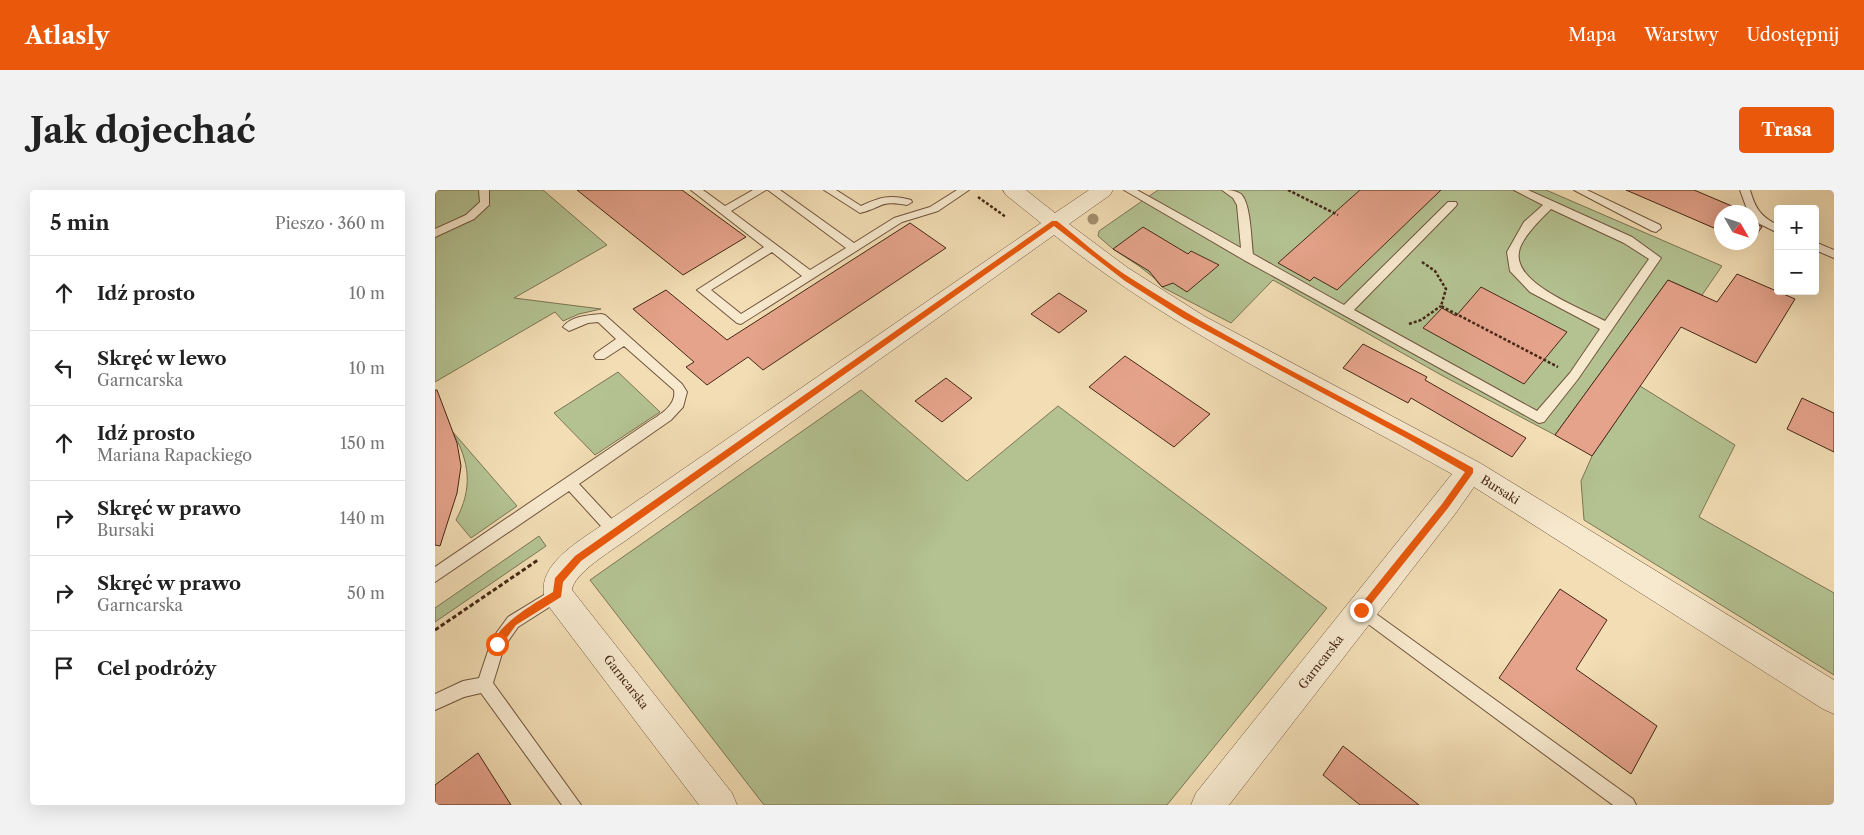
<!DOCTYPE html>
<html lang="pl">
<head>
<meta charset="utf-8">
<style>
  :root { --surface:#fff; --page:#f2f2f2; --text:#222; --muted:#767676; --line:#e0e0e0; --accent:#ea580c }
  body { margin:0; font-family:"Libre Caslon Text",serif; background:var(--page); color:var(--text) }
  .controls { position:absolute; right:15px; top:15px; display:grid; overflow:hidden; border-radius:5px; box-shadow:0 5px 20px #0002 }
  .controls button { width:45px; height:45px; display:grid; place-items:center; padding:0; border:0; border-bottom:1px solid var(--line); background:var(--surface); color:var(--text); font:25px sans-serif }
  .compass { position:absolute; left:1279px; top:15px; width:45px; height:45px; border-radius:50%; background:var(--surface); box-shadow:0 5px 20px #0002; rotate:129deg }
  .stop { position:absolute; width:15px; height:15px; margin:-11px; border:4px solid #ea580c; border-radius:50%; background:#fff }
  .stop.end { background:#ea580c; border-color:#fff; box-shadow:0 1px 5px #0008 }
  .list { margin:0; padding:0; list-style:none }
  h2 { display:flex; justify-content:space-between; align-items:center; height:65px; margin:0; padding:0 20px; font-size:21px }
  h2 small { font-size:16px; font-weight:400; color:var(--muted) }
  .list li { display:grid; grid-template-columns:32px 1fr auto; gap:15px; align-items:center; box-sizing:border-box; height:75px; padding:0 20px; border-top:1px solid var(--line) }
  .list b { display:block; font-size:19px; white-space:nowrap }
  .list p { margin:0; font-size:16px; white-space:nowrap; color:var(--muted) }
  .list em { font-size:16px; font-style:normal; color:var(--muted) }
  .icon { flex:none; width:28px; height:28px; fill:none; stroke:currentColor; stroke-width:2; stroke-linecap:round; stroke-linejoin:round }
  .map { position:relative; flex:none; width:1399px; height:615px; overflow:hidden; border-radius:5px }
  header { display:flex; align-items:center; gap:30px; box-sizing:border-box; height:70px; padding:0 25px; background:var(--accent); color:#fff }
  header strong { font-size:24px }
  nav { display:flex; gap:28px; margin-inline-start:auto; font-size:18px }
  .intro { display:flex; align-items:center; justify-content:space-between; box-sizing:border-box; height:120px; padding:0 30px }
  h1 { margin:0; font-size:35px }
  .button { padding:12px 22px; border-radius:5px; background:var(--accent); color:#fff; font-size:18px; font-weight:700 }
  main { display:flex; gap:30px; padding:0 30px }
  aside { flex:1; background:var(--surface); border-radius:5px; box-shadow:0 5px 20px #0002 }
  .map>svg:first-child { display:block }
</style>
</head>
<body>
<header>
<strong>Atlasly</strong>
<nav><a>Mapa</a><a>Warstwy</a><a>Udostępnij</a></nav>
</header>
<div class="intro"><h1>Jak dojechać</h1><a class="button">Trasa</a></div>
<main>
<aside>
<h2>5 min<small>Pieszo · 360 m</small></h2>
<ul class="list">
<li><svg class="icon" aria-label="ahead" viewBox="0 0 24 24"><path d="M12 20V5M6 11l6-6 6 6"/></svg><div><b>Idź prosto</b></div><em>10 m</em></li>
<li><svg class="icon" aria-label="left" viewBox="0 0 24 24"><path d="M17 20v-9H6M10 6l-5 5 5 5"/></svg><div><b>Skręć w lewo</b><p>Garncarska</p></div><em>10 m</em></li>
<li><svg class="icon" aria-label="ahead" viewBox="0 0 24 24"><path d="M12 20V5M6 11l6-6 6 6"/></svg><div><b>Idź prosto</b><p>Mariana Rapackiego</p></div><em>150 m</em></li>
<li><svg class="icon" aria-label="right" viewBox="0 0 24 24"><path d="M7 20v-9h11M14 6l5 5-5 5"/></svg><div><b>Skręć w prawo</b><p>Bursaki</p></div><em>140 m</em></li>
<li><svg class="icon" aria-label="right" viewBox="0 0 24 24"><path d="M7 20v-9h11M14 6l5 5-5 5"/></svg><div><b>Skręć w prawo</b><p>Garncarska</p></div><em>50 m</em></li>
<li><svg class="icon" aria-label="arrive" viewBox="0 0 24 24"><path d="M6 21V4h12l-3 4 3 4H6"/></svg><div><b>Cel podróży</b></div></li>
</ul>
</aside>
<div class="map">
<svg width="1399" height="615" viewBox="0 0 1399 615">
  <rect width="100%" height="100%" fill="#f2ddb4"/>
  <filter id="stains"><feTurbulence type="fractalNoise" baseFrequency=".004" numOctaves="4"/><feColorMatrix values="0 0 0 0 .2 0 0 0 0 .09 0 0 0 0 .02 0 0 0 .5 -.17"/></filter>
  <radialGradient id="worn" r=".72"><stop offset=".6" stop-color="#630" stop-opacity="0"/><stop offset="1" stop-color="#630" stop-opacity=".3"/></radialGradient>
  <path fill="#b4c292" stroke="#7d7554" d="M 0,0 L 108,0 L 172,55 L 79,108 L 166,119 L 144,124 L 128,131 L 120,122 L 0,192 Z
    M 723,0 L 1111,0 L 1287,76 L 1267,105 L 1233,90 L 1120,245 L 1008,186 L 838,90 L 796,133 L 727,97 L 718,87 L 704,76 L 678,59 L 663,46 L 664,41 Z
    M 183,182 L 225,222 L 160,265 L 119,223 Z
    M 1205,196 L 1300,255 L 1264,327 L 1399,403 L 1399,485 L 1149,330 L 1146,291 L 1157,266 Z
    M 426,200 L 532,291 L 623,216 L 892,418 L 732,615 L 329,615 L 155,390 Z
    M 17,241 L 82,316 L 36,348 L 21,330 C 38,298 35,272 17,241 Z
    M 104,346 L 111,356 L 0,432 L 0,418 Z"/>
  <path fill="#e5a38b" stroke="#462815" d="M 142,0 L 247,0 L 311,47 L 248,85 Z
    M 925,0 L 1006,0 L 902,100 L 879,87 L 875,91 L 843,73 Z
    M 1191,0 L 1259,0 L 1311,22 L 1286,22 L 1286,41 Z
    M 1316,30 L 1327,37 L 1316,52 Z
    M 475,33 L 511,58 L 328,180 L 313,167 L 272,195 L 251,177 L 259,172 L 198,119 L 231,100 L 292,150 Z
    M 708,37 L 753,64 L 756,61 L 784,75 L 752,102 L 738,93 L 727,97 L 714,81 L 678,59 Z
    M 1302,84 L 1360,109 L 1321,173 L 1246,137 L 1157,266 L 1120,245 L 1233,90 L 1282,112 Z
    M 1046,97 L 1132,142 L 1089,194 L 988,138 L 1007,118 L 1021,126 Z
    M 624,103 L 652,121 L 624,143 L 596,124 Z
    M 928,154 L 992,187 L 990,190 L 1091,248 L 1077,267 L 976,208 L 973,213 L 908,178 Z
    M 690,166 L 775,224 L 739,257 L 654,197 Z
    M 511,188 L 537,208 L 507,232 L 480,211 Z
    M 0,200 L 2,200 L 22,253 L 26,276 L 22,303 L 5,356 L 0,355 Z
    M 1367,208 L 1399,223 L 1399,262 L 1352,239 Z
    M 1125,399 L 1172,430 L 1141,479 L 1222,536 L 1196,584 L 1064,488 Z
    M 908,556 L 984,615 L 925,615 L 888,585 Z
    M 43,563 L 76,615 L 0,615 L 0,595 Z"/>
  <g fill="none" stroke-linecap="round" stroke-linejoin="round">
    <g stroke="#71553d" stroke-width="2">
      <path id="lane" d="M 44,0 L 54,0 L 54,15 L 39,29 L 0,47 L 0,39 L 31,25 L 45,12 Z
        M 256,0 L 268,0 L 290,16 L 318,0 L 331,0 L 296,21 L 375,80 L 411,58 L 333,0 L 345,0 L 419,53 L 459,28 L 495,17 L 522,0 L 534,0 L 503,21 L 467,32 L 306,134 L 302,133 L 262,100 L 329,57 ZM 337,62 L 367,86 L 306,124 L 276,100 Z
        M 389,0 L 401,0 L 426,16 C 444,7 456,4 476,10 L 477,12 L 472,15 C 444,10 449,17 425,23 Z
        M 689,0 L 702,0 L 806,58 L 802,15 L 798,8 L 787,0 C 793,0 800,0 806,4 C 816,14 816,49 818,64 L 909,115 L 1013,12 L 1021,12 L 1022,14 L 1021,16 L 919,120 L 1102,221 L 1135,183 L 1165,139 L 1095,102 L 1075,81 L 1072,62 L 1089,32 L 1108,15 L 1079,0 L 1093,0 L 1197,47 L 1226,68 L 1143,189 L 1109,232 L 1104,233 L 809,70 ZM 1116,19 L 1189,53 L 1214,69 L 1170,131 C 1148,119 1078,94 1084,62 C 1086,48 1106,29 1116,19 Z
        M 1139,0 L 1152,0 L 1225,35 L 1226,38 L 1221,42 L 1217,41 Z
        M 1305,0 L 1315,0 C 1320,18 1326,27 1343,35 L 1343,43 L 1325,34 L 1316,27 L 1316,22 L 1313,22 Z
        M 1380,52 L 1399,60 L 1399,68 L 1380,60 Z
        M 166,124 L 170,125 L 247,194 L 252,202 L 248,217 L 236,230 L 144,294 L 185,338 L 187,342 L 185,346 L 180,348 L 175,346 L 134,301 L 0,392 L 0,377 L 212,233 C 223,226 242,216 239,200 L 189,156 L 169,169 L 161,169 L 159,166 L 161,163 L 181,149 L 163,132 L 153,133 L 134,141 L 128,137 C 136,126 154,125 166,124 Z
        M 122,397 L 127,399 L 129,404 L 127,409 L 83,437 L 69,457 L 58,493 L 146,615 L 127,615 L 46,503 L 29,507 L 0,520 L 0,504 L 28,491 L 44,488 L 57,449 L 73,427 Z
        M 926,413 L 1198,609 L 1201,615 L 1178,615 L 921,425 L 919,420 L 921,415 Z"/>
    </g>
    <g stroke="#71553d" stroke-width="1">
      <path id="street" d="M 568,0 L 591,0 L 620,23 L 654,0 L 678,0 L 675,5 L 634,34 L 693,78 L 769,126 L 1045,273 L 1399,490 L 1399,524 L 1388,519 L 1039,297 L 1020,324 L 794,615 L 756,615 L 761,603 L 1017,284 C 882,208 741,143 619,45 L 190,351 C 177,360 138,384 137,400 L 297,603 L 302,615 L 264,615 L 112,414 C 95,377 145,351 170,333 L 606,33 L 571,5 Z"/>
    </g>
    <path stroke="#462815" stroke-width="2.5" stroke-dasharray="3 2" stroke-linecap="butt" d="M 853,0 L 903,25
      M 543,7 L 571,27
      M 987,72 L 1000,81 L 1011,99 L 1006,116 L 1123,177
      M 974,134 L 986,130 L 1006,116"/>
    <path stroke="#462815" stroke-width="3" stroke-dasharray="4.5 2.5" stroke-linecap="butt" d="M 0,440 L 103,370"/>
    <use href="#lane" fill="#f7e9ce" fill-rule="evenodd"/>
    <use href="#street" fill="#f7e9ce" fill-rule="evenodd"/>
  </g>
  <circle fill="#a38e6e" cx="658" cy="29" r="5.5"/>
  <path fill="#ea580c" d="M 617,31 L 622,31 C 646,50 670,72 697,89 C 806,159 925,214 1038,278 L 1038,283 L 1013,318 L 929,423 L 923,423 L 923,418 L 1007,314 L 1030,282 L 973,249 L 748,128 L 690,91 L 619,36 L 146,371 L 128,392 L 126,407 L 81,435 L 65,457 L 59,457 C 54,439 105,410 118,402 L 120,388 L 140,366 Z"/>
  <g text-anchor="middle" stroke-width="5" stroke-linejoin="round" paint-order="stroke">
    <g font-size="12" fill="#462815" stroke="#f7e9ce">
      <text transform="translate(1065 300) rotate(32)" y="4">Bursaki</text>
      <text transform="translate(886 472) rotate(-52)" y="4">Garncarska</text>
      <text transform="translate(191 492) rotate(52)" y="4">Garncarska</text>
    </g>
  </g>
  <rect width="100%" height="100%" filter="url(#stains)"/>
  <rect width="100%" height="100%" fill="url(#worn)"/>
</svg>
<div class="controls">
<button>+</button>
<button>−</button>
</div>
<svg class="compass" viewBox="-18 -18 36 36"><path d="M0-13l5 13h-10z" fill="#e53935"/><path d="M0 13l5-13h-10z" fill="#767676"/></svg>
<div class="stop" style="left:62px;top:454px"></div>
<div class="stop end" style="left:926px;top:420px"></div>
</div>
</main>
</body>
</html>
